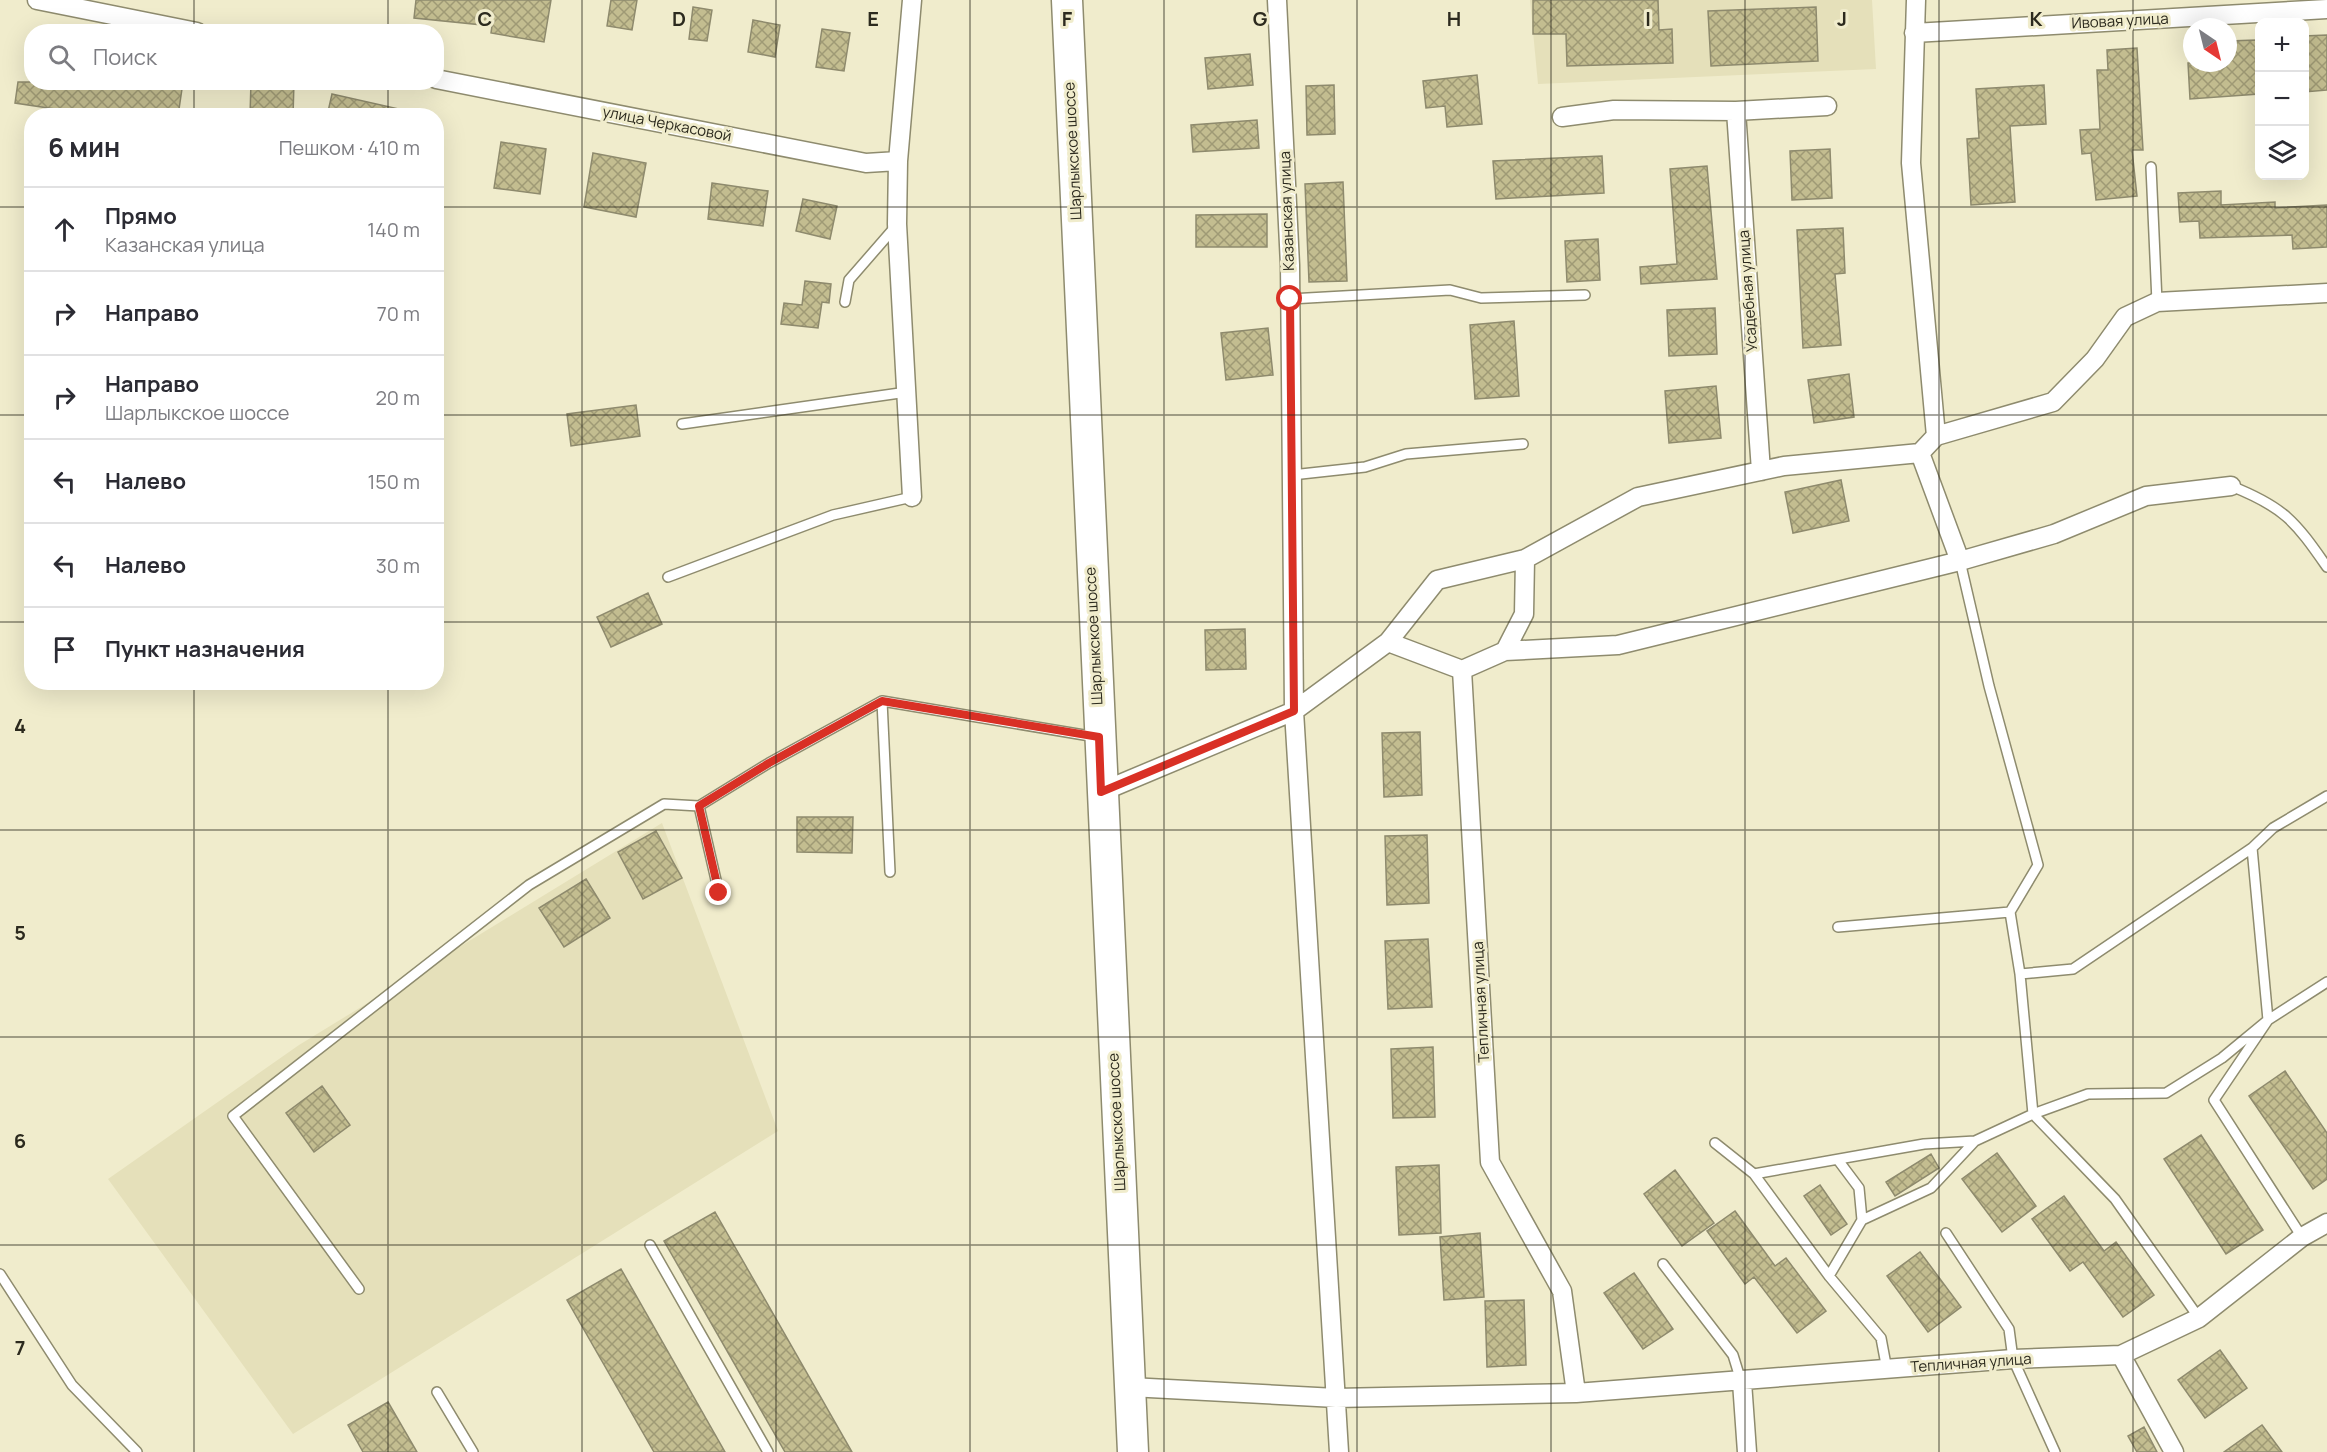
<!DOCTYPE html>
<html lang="ru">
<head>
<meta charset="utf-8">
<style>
  :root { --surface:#fff; --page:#f2f2f3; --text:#2b2b33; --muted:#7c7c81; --line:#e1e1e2 }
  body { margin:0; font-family:Manrope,sans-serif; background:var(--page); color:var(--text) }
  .controls { position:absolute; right:18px; top:18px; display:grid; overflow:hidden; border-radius:12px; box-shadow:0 6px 24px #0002 }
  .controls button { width:54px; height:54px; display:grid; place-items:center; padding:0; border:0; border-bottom:2px solid var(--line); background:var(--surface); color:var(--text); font:30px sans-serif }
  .compass { position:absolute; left:2183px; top:18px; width:54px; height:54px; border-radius:50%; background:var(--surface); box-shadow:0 6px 24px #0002; rotate:145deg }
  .stop { position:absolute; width:18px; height:18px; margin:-14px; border:4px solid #d93025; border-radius:50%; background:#fff }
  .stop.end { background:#d93025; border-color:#fff; box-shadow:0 2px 6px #0008 }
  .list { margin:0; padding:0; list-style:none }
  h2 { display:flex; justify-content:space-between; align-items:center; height:78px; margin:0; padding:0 24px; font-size:26px }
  h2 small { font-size:20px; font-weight:400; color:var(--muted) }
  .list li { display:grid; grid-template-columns:39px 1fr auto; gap:18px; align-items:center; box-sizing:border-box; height:84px; padding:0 24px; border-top:2px solid var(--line) }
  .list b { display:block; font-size:22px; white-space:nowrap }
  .list p { margin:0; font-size:20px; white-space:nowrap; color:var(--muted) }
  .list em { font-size:20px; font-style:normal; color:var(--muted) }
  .icon { flex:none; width:33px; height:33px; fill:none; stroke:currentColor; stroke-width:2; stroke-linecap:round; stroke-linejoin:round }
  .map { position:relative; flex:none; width:2327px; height:1452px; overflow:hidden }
  .search { position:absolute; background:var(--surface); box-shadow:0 6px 24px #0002; left:24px; top:24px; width:420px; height:66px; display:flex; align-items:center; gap:15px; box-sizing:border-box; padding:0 21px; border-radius:24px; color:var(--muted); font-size:22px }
  .panel { position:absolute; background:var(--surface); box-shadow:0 6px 24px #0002; left:24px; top:108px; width:420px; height:582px; border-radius:24px }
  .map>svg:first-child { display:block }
</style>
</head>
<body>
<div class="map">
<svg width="2327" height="1452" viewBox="0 0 2327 1452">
  <defs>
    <pattern id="building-cross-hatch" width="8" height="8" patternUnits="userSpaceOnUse" patternTransform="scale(1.5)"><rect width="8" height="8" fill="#c3bd90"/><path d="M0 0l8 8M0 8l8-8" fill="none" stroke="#9f9a75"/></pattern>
  </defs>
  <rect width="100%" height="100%" fill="#f0eccc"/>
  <path fill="#e5e0ba" d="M 1530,0 L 1872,0 L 1876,69 L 1538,84 Z
    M 662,823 L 778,1131 L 293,1434 L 108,1179 L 299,1045 Z"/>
  <path fill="url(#building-cross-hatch)" stroke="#8e8a6d" stroke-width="1.5" d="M 416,0 L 551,0 L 544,42 L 491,33 L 492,26 L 414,18 Z
    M 611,0 L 637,0 L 632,30 L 607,26 Z
    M 1533,0 L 1658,0 L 1659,30 L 1672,29 L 1673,63 L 1567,66 L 1566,34 L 1533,34 Z
    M 693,7 L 712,10 L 707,41 L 689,39 Z
    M 1816,7 L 1818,61 L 1711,66 L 1708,11 Z
    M 753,20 L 780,25 L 775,57 L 748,52 Z
    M 822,29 L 850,33 L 844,71 L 816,67 Z
    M 2327,35 L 2327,90 L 2304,92 L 2304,36 Z
    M 2256,40 L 2259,94 L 2190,99 L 2188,63 L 2228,63 L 2228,41 Z
    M 2137,48 L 2143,150 L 2132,150 L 2137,196 L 2096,200 L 2091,153 L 2082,154 L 2080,130 L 2100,129 L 2097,70 L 2108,70 L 2107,50 Z
    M 1250,54 L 1253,85 L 1208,89 L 1205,58 Z
    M 1477,75 L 1482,124 L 1447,127 L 1445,106 L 1426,108 L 1423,81 Z
    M 18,82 L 183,82 L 178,116 L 102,116 L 15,103 Z
    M 251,82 L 294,82 L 293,116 L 250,116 Z
    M 1334,85 L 1335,134 L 1307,135 L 1306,86 Z
    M 2044,85 L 2046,124 L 2010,126 L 2015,202 L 1971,205 L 1967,139 L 1979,138 L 1976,89 Z
    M 332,94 L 399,109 L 399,116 L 327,116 Z
    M 1257,120 L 1259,148 L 1193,152 L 1191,125 Z
    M 501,142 L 546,149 L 540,194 L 494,188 Z
    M 1830,149 L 1832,198 L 1792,200 L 1790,151 Z
    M 593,153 L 646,163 L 636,217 L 584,207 Z
    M 1602,156 L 1604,193 L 1496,199 L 1493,161 Z
    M 1707,166 L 1717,279 L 1641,284 L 1640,267 L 1677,264 L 1670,169 Z
    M 1343,182 L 1347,281 L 1309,282 L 1305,184 Z
    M 712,183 L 768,191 L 763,226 L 708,219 Z
    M 2221,191 L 2221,205 L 2275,202 L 2275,208 L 2327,205 L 2327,247 L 2293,249 L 2292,235 L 2200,238 L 2199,221 L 2180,222 L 2178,193 Z
    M 803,199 L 837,206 L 830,239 L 796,231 Z
    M 1267,214 L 1267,247 L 1196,247 L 1196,215 Z
    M 1843,228 L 1845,273 L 1835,274 L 1841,345 L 1803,348 L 1797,230 Z
    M 1598,239 L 1600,280 L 1567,282 L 1565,241 Z
    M 805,281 L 831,284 L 829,303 L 822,302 L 818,328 L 781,324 L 784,303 L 802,305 Z
    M 1715,308 L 1717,354 L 1669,356 L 1667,310 Z
    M 1514,321 L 1519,396 L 1475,399 L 1470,325 Z
    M 1268,328 L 1273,375 L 1226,380 L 1221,333 Z
    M 1849,374 L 1854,417 L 1814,423 L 1808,380 Z
    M 1716,386 L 1721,438 L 1669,443 L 1665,391 Z
    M 636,405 L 640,436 L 571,446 L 567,414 Z
    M 1841,480 L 1849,521 L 1793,533 L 1785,492 Z
    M 648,593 L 662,624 L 611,647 L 597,617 Z
    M 1245,629 L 1246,669 L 1206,670 L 1205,630 Z
    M 1420,732 L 1422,795 L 1384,797 L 1382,733 Z
    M 797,817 L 853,817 L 852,853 L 797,852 Z
    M 656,831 L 682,878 L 643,899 L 618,852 Z
    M 1427,835 L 1429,903 L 1387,905 L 1385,836 Z
    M 586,879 L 610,918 L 564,947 L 539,908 Z
    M 1428,939 L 1432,1007 L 1388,1009 L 1385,941 Z
    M 1433,1047 L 1435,1117 L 1393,1118 L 1391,1049 Z
    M 2285,1071 L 2327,1133 L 2327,1179 L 2313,1189 L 2249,1096 Z
    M 322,1086 L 350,1125 L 314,1152 L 286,1113 Z
    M 2201,1135 L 2263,1230 L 2226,1254 L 2164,1159 Z
    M 1997,1153 L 2036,1206 L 2002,1232 L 1962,1179 Z
    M 1931,1154 L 1939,1168 L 1895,1196 L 1886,1182 Z
    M 1439,1165 L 1441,1233 L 1399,1235 L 1396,1167 Z
    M 1675,1170 L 1714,1223 L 1682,1246 L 1644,1194 Z
    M 1820,1185 L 1847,1224 L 1831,1235 L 1804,1196 Z
    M 2064,1196 L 2104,1251 L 2116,1242 L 2154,1295 L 2123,1317 L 2083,1262 L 2070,1271 L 2032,1219 Z
    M 1735,1211 L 1775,1266 L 1786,1258 L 1826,1311 L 1797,1333 L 1754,1277 L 1745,1284 L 1707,1231 Z
    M 715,1212 L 852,1452 L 785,1452 L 664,1241 Z
    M 1480,1233 L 1484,1297 L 1444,1300 L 1440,1237 Z
    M 1920,1252 L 1961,1307 L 1928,1332 L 1887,1276 Z
    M 621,1269 L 725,1452 L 654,1452 L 567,1300 Z
    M 1634,1273 L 1673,1329 L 1643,1349 L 1604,1293 Z
    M 1524,1300 L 1526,1365 L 1487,1367 L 1485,1301 Z
    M 2220,1350 L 2247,1388 L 2205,1418 L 2178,1380 Z
    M 388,1402 L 417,1452 L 363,1452 L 348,1425 Z
    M 2262,1425 L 2282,1452 L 2224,1452 Z
    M 2144,1427 L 2157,1452 L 2137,1452 L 2128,1436 Z"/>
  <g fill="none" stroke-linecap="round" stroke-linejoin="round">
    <g stroke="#8e8b6e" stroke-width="12">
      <path id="service" d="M 2151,167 L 2157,302
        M 1290,299 L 1450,290 L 1481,298 L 1585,295
        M 845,302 L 849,280 L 896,226
        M 682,424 L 907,392
        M 1292,475 L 1365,467 L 1406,454 L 1523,444
        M 2231,486 C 2284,507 2295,521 2327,567
        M 1960,561 L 1989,686 L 2038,865 L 2010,912 L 2020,974 L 2033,1114 L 2115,1199 L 2199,1318
        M 668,577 L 833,515 L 912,497
        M 882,701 L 890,872
        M 2252,848 L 2268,1020 L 2214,1100 L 2302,1237
        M 719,893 L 699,806 L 769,763 L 882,701 L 1096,737
        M 1838,927 L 2010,912
        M 2020,974 L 2073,969 L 2252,848 L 2273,828 L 2327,796
        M 1715,1143 L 1754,1174 L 1829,1276 L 1881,1338 L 1887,1370
        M 1838,1160 L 1859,1188 L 1862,1220
        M 1754,1174 L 1924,1144 L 1975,1141
        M 1946,1233 L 2009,1329 L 2013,1359 L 2055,1452
        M 650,1245 L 768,1452
        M 1663,1264 L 1733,1355 L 1741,1381
        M 0,1274 L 72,1385 L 137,1452
        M 1829,1276 L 1862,1220 L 1931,1188 L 1975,1141 L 2033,1114 L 2088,1094 L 2166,1093 L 2222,1058 L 2268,1020 L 2327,982
        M 359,1289 L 233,1116 L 529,885 L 664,804 L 699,806
        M 437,1392 L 473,1452"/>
    </g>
    <g stroke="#8e8b6e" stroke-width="21">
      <path id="minor" d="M 37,0 L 197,32
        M 912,0 L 898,161 L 897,224 L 912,497
        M 1277,0 L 1290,265 L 1294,711 L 1339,1452
        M 1914,33 L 2327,9
        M 436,79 L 866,163 L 898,161
        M 1736,111 L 1761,471
        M 1562,117 L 1614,110 L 1736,111 L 1827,106
        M 1936,436 L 2053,402 L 2095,359 L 2125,317 L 2157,302 L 2327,293
        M 1920,453 L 1960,561
        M 1388,642 L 1462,670 L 1490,1162 L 1562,1291 L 1576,1393
        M 1505,651 L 1524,614 L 1525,559
        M 1462,670 L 1505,651 L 1618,645 L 1960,561 L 2054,534 L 2146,496 L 2231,486
        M 1101,792 L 1294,711 L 1388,642 L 1437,580 L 1525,559 L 1638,497 L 1784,466 L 1920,453 L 1936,436 L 1911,163 L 1916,0
        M 2121,1355 L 2174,1452
        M 1742,1382 L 1747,1452
        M 1130,1387 L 1336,1398 L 1576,1393 L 2013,1359 L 2121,1355 L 2199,1318 L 2302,1237 L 2327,1223"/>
    </g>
    <g stroke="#8e8b6e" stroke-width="33">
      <path id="primary" d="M 1067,0 L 1133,1452"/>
    </g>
    <use href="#service" stroke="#fff" stroke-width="9"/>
    <use href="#minor" stroke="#fff" stroke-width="18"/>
    <use href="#primary" stroke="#fff" stroke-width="30"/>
  </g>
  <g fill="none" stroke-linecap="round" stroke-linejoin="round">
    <path stroke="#d93025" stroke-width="8" d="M 719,893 L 699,806 L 769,763 L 882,701 L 1099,737 L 1101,792 L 1294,711 L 1290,299"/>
  </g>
  <path fill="none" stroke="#2c2a1e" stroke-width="1.5" stroke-opacity="0.55" d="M 194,0 L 194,32M 388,0 L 388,32M 582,0 L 582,1452M 776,0 L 776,1452M 970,0 L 970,1452M 1164,0 L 1164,1452M 1357,0 L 1357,1452M 1551,0 L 1551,1452M 1745,0 L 1745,1452M 1939,0 L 1939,1452M 2133,0 L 2133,1452M 194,82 L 194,116M 388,82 L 388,116M 0,207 L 32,207M 436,207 L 2327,207M 0,415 L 32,415M 436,415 L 2327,415M 0,622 L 32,622M 436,622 L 2327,622M 194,682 L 194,1452M 388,682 L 388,1452M 0,830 L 2327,830M 0,1037 L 2327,1037M 0,1245 L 2327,1245"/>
  <g text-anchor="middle" stroke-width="6" stroke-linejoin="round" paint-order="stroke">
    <g font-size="15" fill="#2c2a1e" stroke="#f0eccc">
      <text transform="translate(2120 21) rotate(-3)" y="5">Ивовая улица</text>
      <text transform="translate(667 124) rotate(11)" y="5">улица Черкасовой</text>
      <text transform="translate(1073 151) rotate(-93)" y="5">Шарлыкское шоссе</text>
      <text transform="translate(1287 211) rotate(-92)" y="5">Казанская улица</text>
      <text transform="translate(1748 291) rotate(-94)" y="5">Усадебная улица</text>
      <text transform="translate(1094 636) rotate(-93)" y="5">Шарлыкское шоссе</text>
      <text transform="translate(1481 1002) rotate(-93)" y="5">Тепличная улица</text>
      <text transform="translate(1117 1122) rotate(-93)" y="5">Шарлыкское шоссе</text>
      <text transform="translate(1971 1363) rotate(-4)" y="5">Тепличная улица</text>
    </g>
  </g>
  <g font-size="20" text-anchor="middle" font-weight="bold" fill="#2c2a1e" stroke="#f0eccc" stroke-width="6" stroke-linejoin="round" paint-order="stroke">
    <text x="485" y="26">C</text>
    <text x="679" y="26">D</text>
    <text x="873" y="26">E</text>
    <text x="1067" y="26">F</text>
    <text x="1260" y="26">G</text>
    <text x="1454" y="26">H</text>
    <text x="1648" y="26">I</text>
    <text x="1842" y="26">J</text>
    <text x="2036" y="26">K</text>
    <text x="20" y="733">4</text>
    <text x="20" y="940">5</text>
    <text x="20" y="1148">6</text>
    <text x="20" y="1355">7</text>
  </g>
</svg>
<div class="controls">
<button>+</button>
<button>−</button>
<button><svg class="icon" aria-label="layers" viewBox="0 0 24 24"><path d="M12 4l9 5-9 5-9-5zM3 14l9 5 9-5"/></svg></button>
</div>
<svg class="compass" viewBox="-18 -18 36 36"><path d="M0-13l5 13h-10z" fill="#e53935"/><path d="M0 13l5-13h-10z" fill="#7c7c81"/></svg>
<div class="stop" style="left:1290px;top:299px"></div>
<div class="stop end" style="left:719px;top:893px"></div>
<div class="search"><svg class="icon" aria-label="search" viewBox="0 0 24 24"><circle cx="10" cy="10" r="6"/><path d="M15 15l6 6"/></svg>Поиск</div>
<section class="panel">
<h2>6 мин<small>Пешком · 410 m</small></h2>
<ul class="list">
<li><svg class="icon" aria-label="ahead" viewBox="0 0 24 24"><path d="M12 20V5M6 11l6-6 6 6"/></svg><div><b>Прямо</b><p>Казанская улица</p></div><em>140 m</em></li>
<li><svg class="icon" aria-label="right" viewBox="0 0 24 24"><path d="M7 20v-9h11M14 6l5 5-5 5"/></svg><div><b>Направо</b></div><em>70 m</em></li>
<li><svg class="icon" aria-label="right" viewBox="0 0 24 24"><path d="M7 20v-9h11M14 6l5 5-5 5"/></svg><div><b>Направо</b><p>Шарлыкское шоссе</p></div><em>20 m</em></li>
<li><svg class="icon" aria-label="left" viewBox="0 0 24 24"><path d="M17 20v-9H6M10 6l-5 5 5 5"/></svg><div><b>Налево</b></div><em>150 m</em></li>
<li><svg class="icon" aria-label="left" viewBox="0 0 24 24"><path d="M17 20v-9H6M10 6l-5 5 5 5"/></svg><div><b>Налево</b></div><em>30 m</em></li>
<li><svg class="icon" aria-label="arrive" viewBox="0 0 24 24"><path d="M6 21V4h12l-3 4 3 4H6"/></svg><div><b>Пункт назначения</b></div></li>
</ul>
</section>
</div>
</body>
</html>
